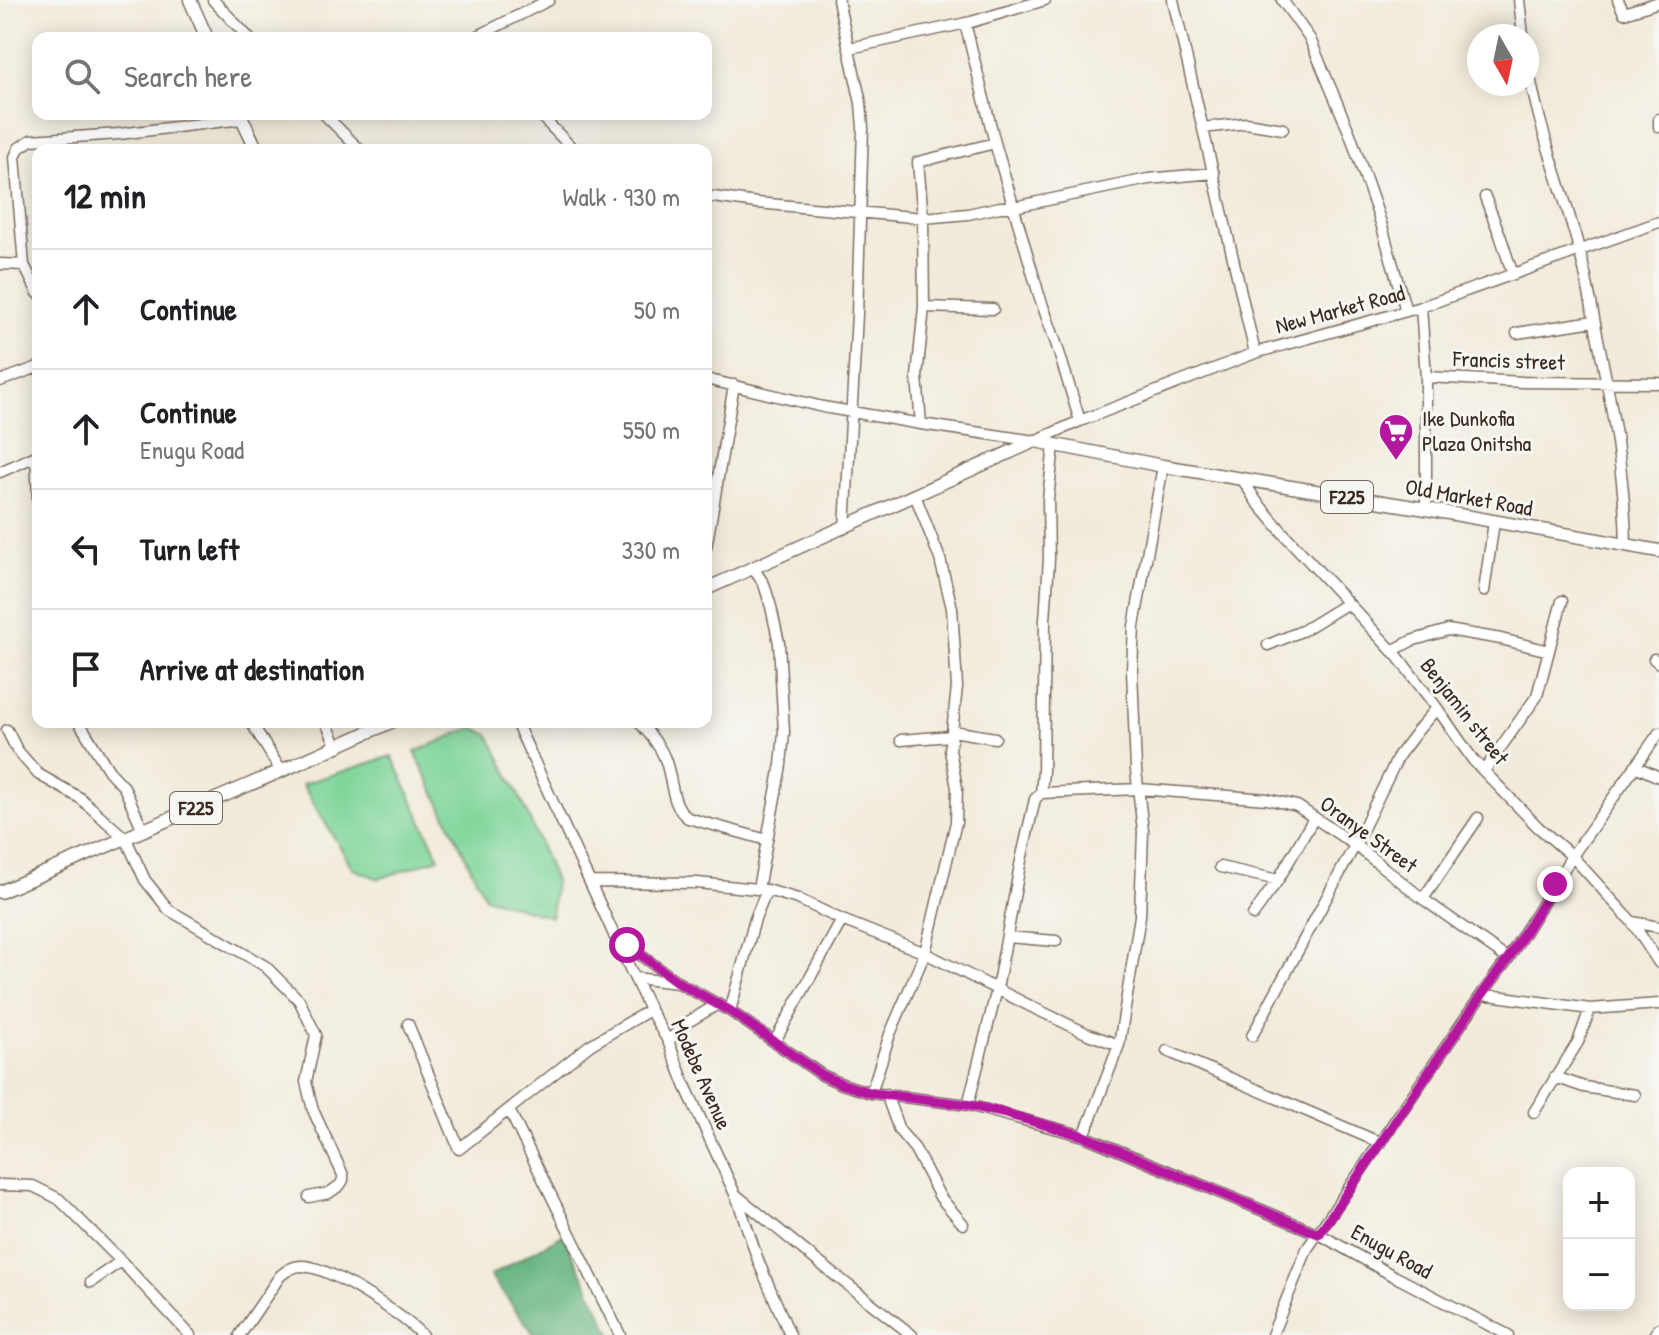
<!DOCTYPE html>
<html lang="en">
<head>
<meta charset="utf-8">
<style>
  :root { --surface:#fff; --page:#f2f2f2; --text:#202124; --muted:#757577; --line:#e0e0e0 }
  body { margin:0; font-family:"Patrick Hand",sans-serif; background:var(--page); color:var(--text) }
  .controls { position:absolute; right:24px; bottom:24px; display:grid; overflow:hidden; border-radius:16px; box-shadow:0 4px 20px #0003 }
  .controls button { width:72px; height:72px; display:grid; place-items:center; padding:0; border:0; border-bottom:2px solid var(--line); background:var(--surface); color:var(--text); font:40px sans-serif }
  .compass { position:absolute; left:1467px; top:24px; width:72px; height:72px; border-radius:50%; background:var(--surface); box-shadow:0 4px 20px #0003; rotate:171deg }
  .stop { position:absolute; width:24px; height:24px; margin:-18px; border:6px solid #b5179e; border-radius:50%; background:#fff }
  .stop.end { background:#b5179e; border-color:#fff; box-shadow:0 2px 8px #0008 }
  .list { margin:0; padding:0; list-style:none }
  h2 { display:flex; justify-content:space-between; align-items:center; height:104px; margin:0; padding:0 32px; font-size:34px }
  h2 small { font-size:26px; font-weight:400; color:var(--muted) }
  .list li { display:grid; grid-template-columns:52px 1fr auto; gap:24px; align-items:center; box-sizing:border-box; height:120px; padding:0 32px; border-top:2px solid var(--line) }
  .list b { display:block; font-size:30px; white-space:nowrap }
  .list p { margin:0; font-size:26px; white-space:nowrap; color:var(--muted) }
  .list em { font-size:26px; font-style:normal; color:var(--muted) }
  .icon { flex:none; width:44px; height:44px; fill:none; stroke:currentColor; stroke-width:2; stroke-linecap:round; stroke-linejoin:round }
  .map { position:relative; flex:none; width:1659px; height:1335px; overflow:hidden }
  .search { position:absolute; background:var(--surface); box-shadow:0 4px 20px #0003; left:32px; top:32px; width:680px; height:88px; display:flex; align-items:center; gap:20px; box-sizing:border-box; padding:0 28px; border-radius:16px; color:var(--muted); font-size:30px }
  .panel { position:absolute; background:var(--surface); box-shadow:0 4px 20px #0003; left:32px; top:144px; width:680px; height:584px; border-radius:16px }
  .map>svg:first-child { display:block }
</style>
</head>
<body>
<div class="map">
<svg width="1659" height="1335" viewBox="0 0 1659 1335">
  <rect width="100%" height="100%" fill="#f6f6f2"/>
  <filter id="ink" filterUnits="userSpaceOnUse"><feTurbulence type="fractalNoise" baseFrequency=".0125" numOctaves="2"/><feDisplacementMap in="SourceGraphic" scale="16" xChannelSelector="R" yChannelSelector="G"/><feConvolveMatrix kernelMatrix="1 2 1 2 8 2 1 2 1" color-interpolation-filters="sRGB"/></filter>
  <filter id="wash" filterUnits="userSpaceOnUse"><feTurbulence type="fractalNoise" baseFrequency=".006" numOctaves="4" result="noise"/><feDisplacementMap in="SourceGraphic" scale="32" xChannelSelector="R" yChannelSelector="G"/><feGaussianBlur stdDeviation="1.8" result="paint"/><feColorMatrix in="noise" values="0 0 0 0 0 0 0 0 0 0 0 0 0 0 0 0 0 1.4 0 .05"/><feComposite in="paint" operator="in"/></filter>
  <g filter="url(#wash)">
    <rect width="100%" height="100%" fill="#f2ebdb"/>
    <path fill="#7fd599" stroke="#5d805c" stroke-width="2" d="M 473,727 L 489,735 L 524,806 L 555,881 L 551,917 L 485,897 L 415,752 Z
      M 392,756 L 439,858 L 379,879 L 353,869 L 302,784 Z"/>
    <path fill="#67b681" stroke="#517050" stroke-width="2" d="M 563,1235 L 612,1335 L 535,1335 L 490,1276 Z"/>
  </g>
  <g filter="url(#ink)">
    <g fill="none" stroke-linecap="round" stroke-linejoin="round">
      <g stroke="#7b6e60" stroke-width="13">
        <path id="minor" d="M 213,0 L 249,38
          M 838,0 L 861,103 L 863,128 L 857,315 L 845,528
          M 1173,0 L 1255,353
          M 1282,0 L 1310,39 L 1350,134 L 1381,223 L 1406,311
          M 1519,0 L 1523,36
          M 1618,0 L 1624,13 L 1659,2
          M 965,23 L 995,143 L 1039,295 L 1057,346 L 1080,421
          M 474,38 L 549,0
          M 850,48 L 971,22 L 1045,0
          M 1527,60 C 1537,125 1562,186 1579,249 C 1587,278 1592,309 1598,339 C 1612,407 1625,476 1626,545
          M 324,114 L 360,150
          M 539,114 L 574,150
          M 1659,119 L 1659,127
          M 1203,128 L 1246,123 L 1283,129
          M 706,196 L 757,203 L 923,218 L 968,214 L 1000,207 L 1014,207 L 1148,179 L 1214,173
          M 1485,197 L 1500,235 L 1513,275
          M 0,264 L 24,265
          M 38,293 L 24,265 L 15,157 L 19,148 L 31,140 L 119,134 L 242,119
          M 924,307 L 993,309
          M 1421,307 L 1426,377 L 1523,382 L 1659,383
          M 1517,333 L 1594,321
          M 706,379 L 823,407 L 921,424 L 1035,441 L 1080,421 L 1255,353 L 1421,307 L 1659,222
          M 0,381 L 38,367
          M 921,424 L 917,377 L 924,307 L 923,218 L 918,162 L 995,143
          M 36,456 L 38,502
          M 0,472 L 38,455
          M 1243,480 L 1256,501 L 1284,534 L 1398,657 L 1437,708 L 1473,760 L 1538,827 L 1572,856 L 1632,922 L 1659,963
          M 1426,509 L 1426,377
          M 706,548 L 734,385
          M 753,568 L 764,584 L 771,607 L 779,643 L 784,732 L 781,765 L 758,889
          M 1484,591 L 1494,522
          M 1268,645 L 1304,630 L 1348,603
          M 1392,651 L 1411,641 L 1448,630 L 1501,639 L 1549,651
          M 1654,659 L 1659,663
          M 79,722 L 109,771 L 124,787 L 143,830
          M 251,722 L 281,771
          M 326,722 L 337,747
          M 516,722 L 621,950 L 650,1010 L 668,1041 L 685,1085 L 735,1194 L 817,1261 L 912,1335
          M 639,722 C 649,734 660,745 665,759 C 673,779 670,805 688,818 L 767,840
          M 7,730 L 17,750 L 38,774 L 80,798 L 126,839 L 145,880 L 169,910 L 265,966 L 299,1000 L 316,1035 L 306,1082 L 313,1110 L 343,1175 L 343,1180 L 340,1185 L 329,1193 L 309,1197
          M 952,731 L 995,738
          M 901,740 L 951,736
          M 1635,766 L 1659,777
          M 1484,771 L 1537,696 L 1562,601
          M 1041,793 L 1043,771 L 1045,620 L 1049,559 L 1048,499 L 1054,445
          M 1220,867 L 1278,880
          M 590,882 L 697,883 L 767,890 L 798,899 L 842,920 L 925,953 L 1036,1009 L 1088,1034 L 1119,1045
          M 1423,899 L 1478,818
          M 1253,915 L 1278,880 L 1314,818
          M 1632,922 L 1659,927
          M 614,936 L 679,983 L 730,1011 L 822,1075 L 842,1084 L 871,1093 L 968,1105 L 1084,1136 L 1319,1234 L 1390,1274 L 1508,1335
          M 1007,937 L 1056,941
          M 635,978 L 678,983
          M 1482,994 L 1590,1009 L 1659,1004
          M 730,1011 L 755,919 L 767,890
          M 408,1024 L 459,1149 L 590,1045 L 650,1010
          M 1252,1036 L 1355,845 L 1399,755 L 1418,730 L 1437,708
          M 668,1041 L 688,1022 L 718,1004
          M 775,1041 L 842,920
          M 1167,1051 L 1381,1143
          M 1555,1077 L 1584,1087 L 1635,1095
          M 871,1093 L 890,1034 L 925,953 L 956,822 L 957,788 L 950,750 L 957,687 L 952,608 L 940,559 L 915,495
          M 886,1094 L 899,1130 L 915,1149 L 940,1197 L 963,1224
          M 968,1105 L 997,989 L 1020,865 L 1035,799 L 1041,793 L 1139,789 L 1267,799 L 1297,806 L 1355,845 L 1423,899 L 1508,959
          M 509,1110 L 620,1335
          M 1534,1112 L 1578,1042 L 1590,1009
          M 1084,1136 L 1119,1045 L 1140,916 L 1143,831 L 1136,770 L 1132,670 L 1134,626 L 1163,466
          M 0,1185 L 33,1186 L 59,1199 L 121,1261 L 190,1335
          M 736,1195 L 759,1263 L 790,1335
          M 91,1282 L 121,1261
          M 240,1335 L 280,1276 C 287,1270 293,1266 302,1266 C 330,1266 402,1315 422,1335
          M 1272,1335 L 1307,1249 L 1482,994 L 1508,959 L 1572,856 L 1659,733
          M 1654,1335 L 1659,1328"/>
      </g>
      <g stroke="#7b6e60" stroke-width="15">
        <path id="major" d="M 190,0 L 207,38
          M 240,114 L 257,150
          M 706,589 L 1035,441 L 1163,466 L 1426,509 L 1659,551
          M 0,892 L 281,771 L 391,722"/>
      </g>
      <use href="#minor" stroke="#fff" stroke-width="10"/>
      <use href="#major" stroke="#fff" stroke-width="12"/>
    </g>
  </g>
  <g fill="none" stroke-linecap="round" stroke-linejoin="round" filter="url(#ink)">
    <path stroke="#b5179e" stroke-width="10" d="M 627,945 L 679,983 L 730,1011 L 822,1075 L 842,1084 L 871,1093 L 968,1105 L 1004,1113 L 1084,1136 L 1319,1234 L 1478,1000 L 1508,959 L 1555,884"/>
  </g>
  <defs>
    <g id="supermarket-pin" transform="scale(1.8)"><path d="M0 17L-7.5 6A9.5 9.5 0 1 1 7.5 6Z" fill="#b5179e" stroke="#f6f6f2"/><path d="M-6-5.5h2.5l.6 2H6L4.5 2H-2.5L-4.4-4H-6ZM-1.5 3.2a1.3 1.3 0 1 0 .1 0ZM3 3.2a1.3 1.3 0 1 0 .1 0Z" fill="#fff"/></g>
  </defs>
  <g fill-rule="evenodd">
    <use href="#supermarket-pin" x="1396" y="431"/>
  </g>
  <g text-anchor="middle" stroke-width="6" stroke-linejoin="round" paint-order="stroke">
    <g fill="#f6f6f2" stroke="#73675e" stroke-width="2">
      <rect x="1321" y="481" width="52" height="32" rx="6"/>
      <rect x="170" y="792" width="52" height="32" rx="6"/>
    </g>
    <g font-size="20" font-weight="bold" fill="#3b2a1e">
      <text x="1347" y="504">F225</text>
      <text x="196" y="815">F225</text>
    </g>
    <g font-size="22" fill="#3b2a1e" stroke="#f6f6f2">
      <text transform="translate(1340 309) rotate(-15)" y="8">New Market Road</text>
      <text transform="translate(1509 360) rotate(2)" y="8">Francis street</text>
      <text transform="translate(1469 497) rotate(10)" y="8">Old Market Road</text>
      <text transform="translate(1465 711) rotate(52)" y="8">Benjamin street</text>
      <text transform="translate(1369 834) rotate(36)" y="8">Oranye Street</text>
      <text transform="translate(702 1074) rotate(66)" y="8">Modebe Avenue</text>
      <text transform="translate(1392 1251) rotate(29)" y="8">Enugu Road</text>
    </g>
    <g font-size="22" fill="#3b2a1e" stroke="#f6f6f2" text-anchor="start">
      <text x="1422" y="426">Ike Dunkofia<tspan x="1422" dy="25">Plaza Onitsha</tspan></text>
    </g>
  </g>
</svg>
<div class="controls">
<button>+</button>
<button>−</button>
</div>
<svg class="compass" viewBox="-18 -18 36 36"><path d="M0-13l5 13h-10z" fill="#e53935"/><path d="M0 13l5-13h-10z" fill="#757577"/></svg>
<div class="stop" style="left:627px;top:945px"></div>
<div class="stop end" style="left:1555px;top:884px"></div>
<div class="search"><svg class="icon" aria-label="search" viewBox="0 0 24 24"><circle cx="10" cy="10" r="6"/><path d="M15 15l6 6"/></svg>Search here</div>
<section class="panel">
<h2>12 min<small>Walk · 930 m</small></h2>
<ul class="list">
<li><svg class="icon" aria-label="ahead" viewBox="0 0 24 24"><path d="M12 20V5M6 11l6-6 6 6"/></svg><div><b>Continue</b></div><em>50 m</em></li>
<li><svg class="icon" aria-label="ahead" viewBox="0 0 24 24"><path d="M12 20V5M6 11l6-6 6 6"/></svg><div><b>Continue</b><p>Enugu Road</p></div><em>550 m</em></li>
<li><svg class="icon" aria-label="left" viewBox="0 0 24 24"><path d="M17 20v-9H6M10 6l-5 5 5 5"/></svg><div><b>Turn left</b></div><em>330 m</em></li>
<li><svg class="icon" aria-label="arrive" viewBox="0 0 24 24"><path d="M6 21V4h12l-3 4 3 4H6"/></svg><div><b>Arrive at destination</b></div></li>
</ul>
</section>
</div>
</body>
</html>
